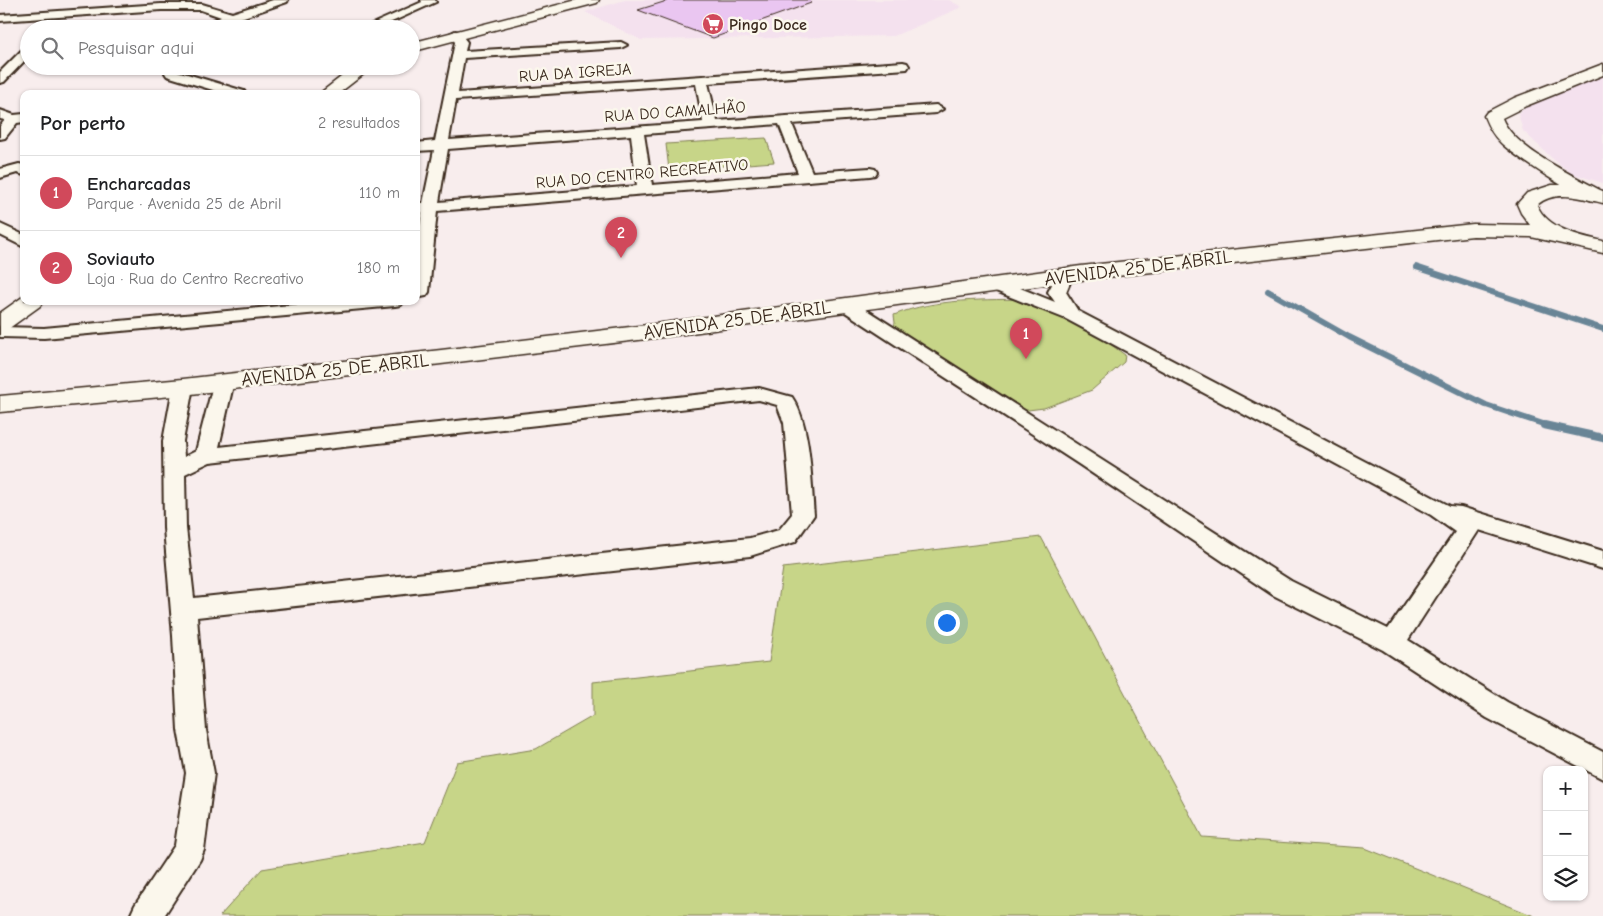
<!DOCTYPE html>
<html lang="pt">
<head>
<meta charset="utf-8">
<style>
  :root { --surface:#fff; --page:#f2f2f2; --text:#202124; --muted:#757577; --line:#e0e0e0; --accent:#d1495b }
  body { margin:0; font-family:"Comic Neue",sans-serif; background:var(--page); color:var(--text) }
  .controls { position:absolute; right:15px; bottom:15px; display:grid; overflow:hidden; border-radius:10px; box-shadow:0 1px 4px #0004 }
  .controls button { width:45px; height:45px; display:grid; place-items:center; padding:0; border:0; border-bottom:1px solid var(--line); background:var(--surface); color:var(--text); font:25px sans-serif }
  .you { position:absolute; left:946px; top:622px; width:18px; height:18px; margin:-12px; border:4px solid #fff; border-radius:50%; background:#1a73e8; box-shadow:0 0 0 8px #1a73e833 }
  .badge { display:grid; place-items:center; width:32px; height:32px; border-radius:50%; background:var(--accent); color:#fff; font-size:16px; font-weight:700 }
  .pin { position:absolute; translate:-50% -41px; filter:drop-shadow(0 1px 2px #0008) }
  .pin::after { content:''; position:absolute; top:26px; width:18px; height:15px; background:inherit; clip-path:polygon(0 0,100% 0,50% 100%) }
  .list { margin:0; padding:0; list-style:none }
  h2 { display:flex; justify-content:space-between; align-items:center; height:65px; margin:0; padding:0 20px; font-size:21px }
  h2 small { font-size:16px; font-weight:400; color:var(--muted) }
  .list li { display:grid; grid-template-columns:32px 1fr auto; gap:15px; align-items:center; box-sizing:border-box; height:75px; padding:0 20px; border-top:1px solid var(--line) }
  .list b { display:block; font-size:19px; white-space:nowrap }
  .list p { margin:0; font-size:16px; white-space:nowrap; color:var(--muted) }
  .list em { font-size:16px; font-style:normal; color:var(--muted) }
  .icon { flex:none; width:28px; height:28px; fill:none; stroke:currentColor; stroke-width:2; stroke-linecap:round; stroke-linejoin:round }
  .map { position:relative; flex:none; width:1603px; height:916px; overflow:hidden }
  .search { position:absolute; background:var(--surface); box-shadow:0 1px 4px #0004; left:20px; top:20px; width:400px; height:55px; display:flex; align-items:center; gap:12px; box-sizing:border-box; padding:0 18px; border-radius:28px; color:var(--muted); font-size:19px }
  .panel { position:absolute; background:var(--surface); box-shadow:0 1px 4px #0004; left:20px; top:90px; width:400px; height:215px; border-radius:10px }
  .map>svg:first-child { display:block }
</style>
</head>
<body>
<div class="map">
<svg width="1603" height="916" viewBox="0 0 1603 916">
  <rect width="100%" height="100%" fill="#f8eded"/>
  <filter id="ink" filterUnits="userSpaceOnUse"><feTurbulence type="fractalNoise" baseFrequency=".02" numOctaves="2"/><feDisplacementMap in="SourceGraphic" scale="10" xChannelSelector="R" yChannelSelector="G"/><feConvolveMatrix kernelMatrix="1 2 1 2 8 2 1 2 1" color-interpolation-filters="sRGB"/></filter>
  <g filter="url(#ink)">
    <path fill="#f4e1ee" d="M 625,0 L 949,0 L 962,7 L 894,36 L 641,40 L 585,12 Z
      M 1603,74 L 1603,183 L 1571,173 L 1553,159 L 1523,131 L 1518,113 L 1537,100 Z"/>
    <path fill="#c7d588" stroke="#818053" d="M 766,138 L 774,162 L 669,170 L 666,144 Z
      M 1031,299 L 1087,323 L 1106,341 L 1125,355 L 1124,362 L 1092,390 L 1044,408 L 1012,412 L 891,335 L 895,323 L 894,315 C 936,298 986,300 1031,299 Z
      M 1041,537 L 1202,837 L 1365,848 L 1534,916 L 220,916 L 262,869 L 425,842 L 457,762 L 536,749 L 593,716 L 593,682 L 769,662 L 783,568 Z"/>
    <g fill="none" stroke-linecap="round" stroke-linejoin="round">
      <path stroke="#698596" stroke-width="6" d="M 1416,267 L 1603,329
        M 1268,291 L 1349,337 L 1486,405 L 1549,426"/>
      <path stroke="#698596" stroke-width="8" d="M 1544,425 L 1603,438"/>
    </g>
    <path fill="#eac6f1" stroke="#3b2a1e" d="M 670,0 L 810,0 L 811,3 L 713,38 L 638,10 Z"/>
    <g fill="none" stroke-linecap="round" stroke-linejoin="round">
      <g stroke="#3b2a1e" stroke-width="4">
        <path id="street" d="M 273,0 L 288,0 L 287,2 L 209,29 L 192,29 L 221,17 L 201,10 L 161,10 L 0,21 L 0,15 L 161,4 L 202,4 L 232,13 Z
          M 421,0 L 435,0 L 436,2 L 376,29 L 361,29 L 422,2 Z
          M 455,31 L 459,32 L 467,42 L 465,51 L 621,42 L 627,45 L 621,48 L 464,58 L 458,93 L 903,62 L 907,63 L 909,66 L 907,69 L 708,83 L 717,121 L 936,105 L 943,109 L 936,113 L 792,124 L 812,172 L 870,168 L 875,169 L 877,172 L 875,175 L 870,176 L 437,211 L 429,292 L 426,296 L 416,298 L 416,254 L 422,212 L 416,213 L 416,203 L 423,203 L 434,150 L 416,151 L 416,143 L 435,141 L 455,42 L 449,34 ZM 696,84 L 703,122 L 449,140 L 456,100 ZM 779,124 L 798,173 L 652,185 L 644,134 ZM 631,135 L 637,186 L 439,202 L 448,149 Z
          M 29,46 L 29,56 L 4,82 L 0,83 L 0,72 L 25,47 Z
          M 166,66 L 178,66 L 177,71 L 244,91 L 246,94 L 226,94 L 167,76 L 165,73 Z
          M 0,110 L 14,115 L 24,114 L 24,122 L 17,123 L 5,138 L 0,139 L 0,126 L 5,120 L 0,119 Z
          M 19,164 L 24,165 L 24,175 L 17,173 L 0,178 L 0,169 Z
          M 0,224 L 24,235 L 24,247 L 0,235 Z
          M 1065,270 L 1071,271 L 1073,275 L 1066,292 L 1078,311 L 1450,506 L 1461,507 L 1603,551 L 1603,569 L 1479,530 L 1408,640 L 1507,702 L 1603,752 L 1603,779 L 1487,718 L 1383,650 L 1273,595 L 1080,465 L 839,308 L 836,304 L 839,300 L 845,299 L 851,300 L 1291,581 L 1388,629 L 1455,532 L 1431,515 L 1066,319 L 988,288 L 985,284 L 988,280 L 994,279 L 1000,280 L 1055,302 L 1048,292 L 1059,271 Z
          M 334,301 L 404,301 L 401,305 L 395,306 L 44,338 L 0,337 L 0,327 L 44,328 Z
          M 224,375 L 231,377 L 234,381 L 219,447 L 759,388 L 792,397 C 811,425 811,480 814,515 L 795,542 L 750,556 L 197,617 L 206,730 L 214,773 L 204,850 L 200,860 L 164,916 L 130,916 L 135,905 L 175,845 L 186,773 L 178,730 L 173,636 L 164,528 L 163,441 L 173,387 L 176,383 L 183,381 L 190,383 L 193,387 L 183,441 L 184,457 L 196,451 L 214,381 L 217,377 ZM 759,400 L 777,405 L 784,423 L 792,514 L 779,530 L 750,538 L 194,598 L 186,528 L 185,474 L 210,462 Z"/>
      </g>
      <g stroke="#3b2a1e" stroke-width="3">
        <path id="secondary" d="M 577,0 L 599,0 L 597,3 L 574,9 L 411,52 L 411,43 Z
          M 1603,64 L 1603,75 L 1526,106 L 1502,118 C 1514,149 1573,175 1602,191 L 1602,199 C 1601,199 1596,201 1594,201 C 1581,200 1511,154 1500,142 C 1492,134 1488,126 1484,116 L 1487,112 L 1514,98 Z
          M 355,66 L 374,66 L 338,94 L 319,94 Z
          M 24,296 L 24,301 L 43,301 L 40,306 L 8,329 L 0,331 L 0,313 Z"/>
      </g>
      <g stroke="#3b2a1e" stroke-width="3">
        <path id="highway" d="M 1552,185 L 1574,185 L 1603,191 L 1603,203 C 1583,198 1554,189 1537,205 C 1547,229 1580,236 1603,241 L 1603,253 L 1531,237 L 1473,236 L 1081,280 L 655,338 L 441,364 L 183,395 L 0,412 L 0,396 L 183,379 L 441,350 L 655,324 L 1081,266 L 1473,224 L 1530,225 L 1521,213 L 1517,204 L 1527,193 Z"/>
      </g>
      <use href="#street" fill="#fbf7ec" fill-rule="evenodd"/>
      <use href="#secondary" fill="#fbf7ec" fill-rule="evenodd"/>
      <use href="#highway" fill="#fbf7ec" fill-rule="evenodd"/>
    </g>
  </g>
  <defs>
    <g id="supermarket-disc" transform="scale(1.125)"><circle r="9.5" fill="#d1495b" stroke="#fbf7ec"/><path d="M-6-5.5h2.5l.6 2H6L4.5 2H-2.5L-4.4-4H-6ZM-1.5 3.2a1.3 1.3 0 1 0 .1 0ZM3 3.2a1.3 1.3 0 1 0 .1 0Z" fill="#fff"/></g>
  </defs>
  <g fill-rule="evenodd">
    <use href="#supermarket-disc" x="713" y="24"/>
  </g>
  <g text-anchor="middle" stroke-width="5" stroke-linejoin="round" paint-order="stroke">
    <g font-size="16" font-weight="bold" fill="#3b2a1e" stroke="#fbf7ec" text-anchor="start">
      <text x="729" y="30">Pingo Doce</text>
    </g>
    <g font-size="16" fill="#3b2a1e" stroke="#fbf7ec">
      <text transform="translate(575 72) rotate(-4)" y="6">RUA DA IGREJA</text>
      <text transform="translate(675 111) rotate(-4)" y="6">RUA DO CAMALHÃO</text>
      <text transform="translate(642 173) rotate(-5)" y="6">RUA DO CENTRO RECREATIVO</text>
    </g>
    <g font-size="19" fill="#3b2a1e" stroke="#fbf7ec">
      <text transform="translate(1138 267) rotate(-7)" y="7">AVENIDA 25 DE ABRIL</text>
      <text transform="translate(737 319) rotate(-8)" y="7">AVENIDA 25 DE ABRIL</text>
      <text transform="translate(335 369) rotate(-6)" y="7">AVENIDA 25 DE ABRIL</text>
    </g>
  </g>
</svg>
<div class="controls">
<button>+</button>
<button>−</button>
<button><svg class="icon" aria-label="layers" viewBox="0 0 24 24"><path d="M12 4l9 5-9 5-9-5zM3 14l9 5 9-5"/></svg></button>
</div>
<div class="you"></div>
<div class="pin badge" style="left:1026px;top:359px">1</div>
<div class="pin badge" style="left:621px;top:258px">2</div>
<div class="search"><svg class="icon" aria-label="search" viewBox="0 0 24 24"><circle cx="10" cy="10" r="6"/><path d="M15 15l6 6"/></svg>Pesquisar aqui</div>
<section class="panel">
<h2>Por perto<small>2 resultados</small></h2>
<ul class="list">
<li><span class="badge">1</span><div><b>Encharcadas</b><p>Parque · Avenida 25 de Abril</p></div><em>110 m</em></li>
<li><span class="badge">2</span><div><b>Soviauto</b><p>Loja · Rua do Centro Recreativo</p></div><em>180 m</em></li>
</ul>
</section>
</div>
</body>
</html>
